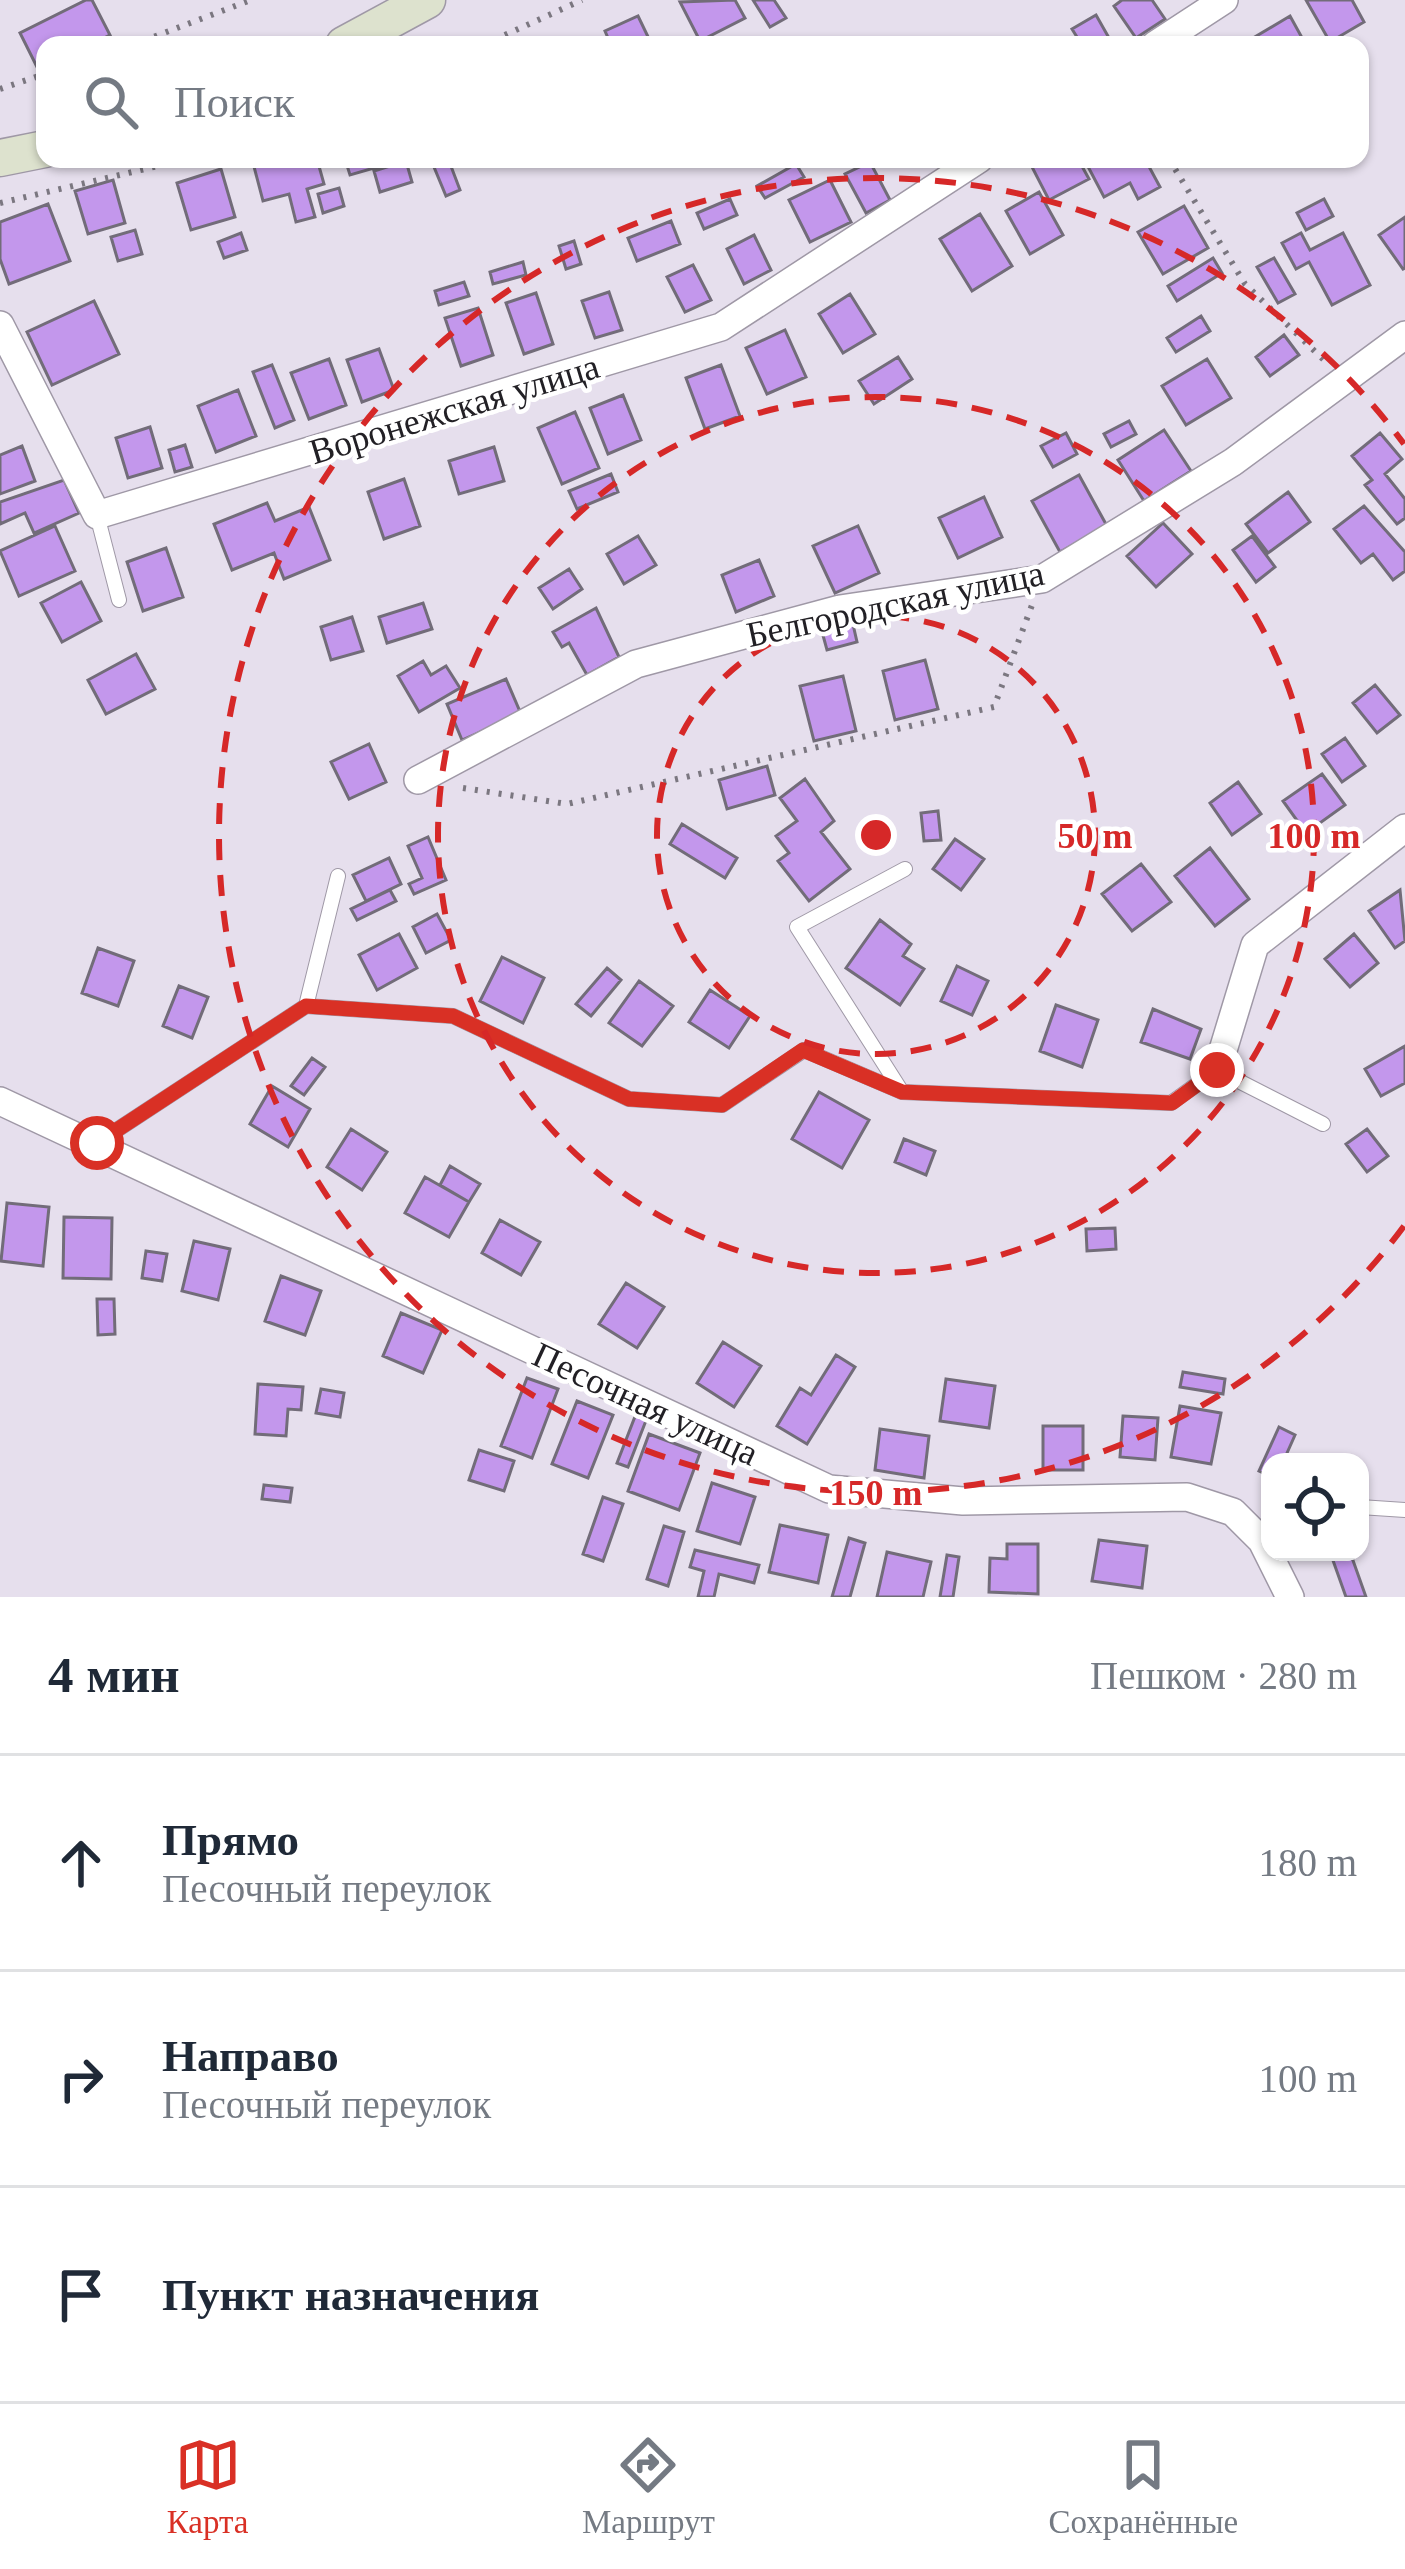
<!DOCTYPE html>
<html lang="ru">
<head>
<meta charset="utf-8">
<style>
  :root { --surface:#fff; --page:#f6f6f7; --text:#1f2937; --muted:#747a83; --line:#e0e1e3; --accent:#d93025 }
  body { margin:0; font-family:"Times New Roman",serif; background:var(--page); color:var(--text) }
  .controls { position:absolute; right:36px; bottom:36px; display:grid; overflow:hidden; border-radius:24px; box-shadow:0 3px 9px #0004 }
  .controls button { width:108px; height:108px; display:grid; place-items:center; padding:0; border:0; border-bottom:3px solid var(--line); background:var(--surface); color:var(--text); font:60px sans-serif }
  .stop { position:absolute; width:36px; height:36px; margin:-27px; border:9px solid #d93025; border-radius:50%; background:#fff }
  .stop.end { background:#d93025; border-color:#fff; box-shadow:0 3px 12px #0008 }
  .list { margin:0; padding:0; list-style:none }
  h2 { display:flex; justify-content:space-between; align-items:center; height:156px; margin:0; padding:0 48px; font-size:51px }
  h2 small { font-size:39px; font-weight:400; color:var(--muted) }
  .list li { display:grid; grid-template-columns:78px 1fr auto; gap:36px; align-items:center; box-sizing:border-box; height:216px; padding:0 48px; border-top:3px solid var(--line) }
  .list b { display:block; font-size:45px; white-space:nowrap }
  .list p { margin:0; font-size:39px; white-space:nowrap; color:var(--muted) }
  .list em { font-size:39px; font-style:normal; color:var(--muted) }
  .icon { flex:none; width:66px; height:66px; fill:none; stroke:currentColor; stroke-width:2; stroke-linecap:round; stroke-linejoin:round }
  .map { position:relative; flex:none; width:1405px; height:1597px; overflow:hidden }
  .search { position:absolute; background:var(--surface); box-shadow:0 3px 9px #0004; left:36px; right:36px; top:36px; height:132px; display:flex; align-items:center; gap:30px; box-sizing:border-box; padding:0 42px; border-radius:24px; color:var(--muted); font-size:45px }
  .sheet { height:804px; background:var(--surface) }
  nav { display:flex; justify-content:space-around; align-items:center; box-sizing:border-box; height:168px; border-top:3px solid var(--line); background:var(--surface); font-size:33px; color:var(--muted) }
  nav a { display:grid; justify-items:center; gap:6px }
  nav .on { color:var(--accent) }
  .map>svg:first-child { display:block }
</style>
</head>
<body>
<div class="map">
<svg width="1405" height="1597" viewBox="0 0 1405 1597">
  <rect width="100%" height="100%" fill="#e6dfed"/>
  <path fill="#c397ec" stroke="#726c79" stroke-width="3" d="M 86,0 L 92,0 L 110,35 L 89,45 L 45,45 L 45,67 L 39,71 L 20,33 Z
    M 735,0 L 745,18 L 700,41 L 680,2 Z
    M 753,0 L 774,0 L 786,18 L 770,27 Z
    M 1122,0 L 1152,0 L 1165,19 L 1136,38 L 1114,6 Z
    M 1306,0 L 1352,0 L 1364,22 L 1330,42 Z
    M 1096,15 L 1113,45 L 1082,45 L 1072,29 Z
    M 638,16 L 652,45 L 611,45 L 605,31 Z
    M 1290,16 L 1306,45 L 1257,45 L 1253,38 Z
    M 252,159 L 317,159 L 324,184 L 307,189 L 315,217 L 296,222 L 289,194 L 263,201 Z
    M 345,159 L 394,159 L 395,162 L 350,175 Z
    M 1048,159 L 1078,159 L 1089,179 L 1049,200 L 1032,167 Z
    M 1084,159 L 1132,159 L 1137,166 L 1146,161 L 1160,187 L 1138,199 L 1130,183 L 1104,197 Z
    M 406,161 L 412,182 L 380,192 L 374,171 Z
    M 449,161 L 460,190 L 446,196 L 434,167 Z
    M 870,162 L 890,200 L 866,213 L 845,174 Z
    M 796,164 L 804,177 L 765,198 L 757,186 Z
    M 221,169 L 235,217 L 191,230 L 177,183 Z
    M 113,180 L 125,223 L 88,234 L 75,191 Z
    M 830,180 L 851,222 L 810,242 L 789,200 Z
    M 339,188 L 344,206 L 323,213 L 318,194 Z
    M 1039,192 L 1063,235 L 1030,254 L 1006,211 Z
    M 730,199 L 737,215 L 704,229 L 697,213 Z
    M 1324,199 L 1333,216 L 1306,230 L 1297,213 Z
    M 48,204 L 70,261 L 9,284 L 0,259 L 0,222 Z
    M 1184,206 L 1208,248 L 1163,274 L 1138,232 Z
    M 980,214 L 1012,266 L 972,291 L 940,239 Z
    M 1405,217 L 1405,268 L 1403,269 L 1379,235 Z
    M 671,221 L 680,244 L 637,261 L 628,238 Z
    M 135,230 L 142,254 L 118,261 L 111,237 Z
    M 241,233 L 247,250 L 224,258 L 218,242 Z
    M 1301,233 L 1310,250 L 1343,233 L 1370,285 L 1332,305 L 1309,262 L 1296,269 L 1282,243 Z
    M 754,235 L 771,270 L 744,284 L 727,249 Z
    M 574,241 L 581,264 L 566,269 L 559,246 Z
    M 1213,258 L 1222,273 L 1177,301 L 1168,286 Z
    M 1274,258 L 1295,294 L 1278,303 L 1257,267 Z
    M 523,262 L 526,275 L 493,284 L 490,272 Z
    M 693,265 L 711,300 L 685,312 L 667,277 Z
    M 464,282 L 469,296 L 439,305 L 435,291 Z
    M 609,292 L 622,330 L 595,338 L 582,301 Z
    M 536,293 L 553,344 L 524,354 L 506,303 Z
    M 850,294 L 875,334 L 843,353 L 819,314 Z
    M 94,301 L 119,354 L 52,385 L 27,332 Z
    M 478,308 L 493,355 L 461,366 L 445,318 Z
    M 1201,316 L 1210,331 L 1176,352 L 1167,338 Z
    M 785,330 L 806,377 L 767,394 L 746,348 Z
    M 1284,335 L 1299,355 L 1270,376 L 1256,357 Z
    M 379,349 L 394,390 L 362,402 L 347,360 Z
    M 898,357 L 912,379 L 874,404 L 859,381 Z
    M 329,359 L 346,405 L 309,419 L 291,373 Z
    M 1207,359 L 1231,398 L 1186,425 L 1162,386 Z
    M 272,365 L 294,420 L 275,428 L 253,372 Z
    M 721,365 L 740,416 L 705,429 L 686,378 Z
    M 238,390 L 256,436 L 216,452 L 198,406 Z
    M 623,395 L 641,440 L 608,454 L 590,408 Z
    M 575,412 L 599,468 L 562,484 L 538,428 Z
    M 1129,421 L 1136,434 L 1111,447 L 1104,434 Z
    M 150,427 L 162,468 L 128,478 L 116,438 Z
    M 1164,430 L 1191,471 L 1144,501 L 1118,460 Z
    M 1066,433 L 1077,454 L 1053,467 L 1041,446 Z
    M 1380,433 L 1402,459 L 1385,474 L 1405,499 L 1405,518 L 1397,524 L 1365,485 L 1372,480 L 1352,456 Z
    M 185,445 L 192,467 L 175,472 L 169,450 Z
    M 22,446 L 35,481 L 0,494 L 0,455 Z
    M 494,447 L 504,481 L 459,494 L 449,461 Z
    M 611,474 L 618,492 L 577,509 L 569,491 Z
    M 1079,475 L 1107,526 L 1060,552 L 1032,501 Z
    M 404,479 L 420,526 L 384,539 L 368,492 Z
    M 64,480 L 79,513 L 34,533 L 25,513 L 0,524 L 0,502 Z
    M 1288,492 L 1310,522 L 1268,553 L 1246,524 Z
    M 984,497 L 1002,537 L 958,558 L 939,518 Z
    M 267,503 L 275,521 L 309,507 L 330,560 L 284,579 L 274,553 L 232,570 L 214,524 Z
    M 1364,506 L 1405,552 L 1405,571 L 1393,580 L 1373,554 L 1361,563 L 1334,529 Z
    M 1163,523 L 1192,554 L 1156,587 L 1127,556 Z
    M 55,526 L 75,571 L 19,596 L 0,551 Z
    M 858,526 L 879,573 L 835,593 L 813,546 Z
    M 638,536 L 656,565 L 624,584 L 607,554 Z
    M 1252,536 L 1275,567 L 1256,582 L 1233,550 Z
    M 166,548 L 183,597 L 143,611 L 127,562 Z
    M 759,560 L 774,596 L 736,612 L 722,575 Z
    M 569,569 L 582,589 L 553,609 L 539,588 Z
    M 81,582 L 101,621 L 62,642 L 41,603 Z
    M 423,603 L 432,629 L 387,643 L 379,617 Z
    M 596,608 L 619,657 L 587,675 L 569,643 L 562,647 L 553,632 Z
    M 352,617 L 363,651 L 331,660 L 321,627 Z
    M 852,620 L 857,642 L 827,650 L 821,628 Z
    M 136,654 L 155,689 L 106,714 L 88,680 Z
    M 925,660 L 938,709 L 895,720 L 883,671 Z
    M 423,661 L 431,675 L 446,666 L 460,688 L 419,712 L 398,676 Z
    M 843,676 L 856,731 L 814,741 L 800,686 Z
    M 506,679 L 521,714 L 462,740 L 447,704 Z
    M 1375,685 L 1400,715 L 1377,733 L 1353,703 Z
    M 1345,738 L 1365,766 L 1342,782 L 1322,754 Z
    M 369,744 L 386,782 L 349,799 L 331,762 Z
    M 767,766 L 775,795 L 727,809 L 719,780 Z
    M 1322,774 L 1345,805 L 1306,833 L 1283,801 Z
    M 805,779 L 834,821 L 821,832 L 850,869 L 809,901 L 778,861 L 789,853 L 776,836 L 797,821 L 780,798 Z
    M 1238,782 L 1261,814 L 1232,835 L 1210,803 Z
    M 938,811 L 941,840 L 924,841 L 921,813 Z
    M 682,824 L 737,858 L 725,878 L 670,844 Z
    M 428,837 L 446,880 L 414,894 L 409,884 L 422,878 L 408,846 Z
    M 955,839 L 984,859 L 961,890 L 933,869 Z
    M 1210,848 L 1249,899 L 1215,926 L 1175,876 Z
    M 389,858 L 401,884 L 366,901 L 353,875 Z
    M 1141,864 L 1171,902 L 1132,931 L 1102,894 Z
    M 390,890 L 396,901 L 357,920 L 351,909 Z
    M 1400,890 L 1405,941 L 1395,948 L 1369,911 Z
    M 437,914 L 451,940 L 426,953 L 413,927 Z
    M 880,920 L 911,944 L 903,956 L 924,969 L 900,1005 L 846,968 Z
    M 399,934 L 417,968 L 377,990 L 359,955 Z
    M 1354,934 L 1378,963 L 1350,987 L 1325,959 Z
    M 98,948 L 134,961 L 118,1006 L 82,993 Z
    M 502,957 L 544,978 L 523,1023 L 480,1001 Z
    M 957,966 L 988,981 L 972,1015 L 941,1001 Z
    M 607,968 L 621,980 L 591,1016 L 576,1004 Z
    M 639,981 L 673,1006 L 642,1046 L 609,1023 Z
    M 179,986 L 208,997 L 192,1038 L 163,1026 Z
    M 710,990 L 750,1016 L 729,1048 L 689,1022 Z
    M 1056,1005 L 1098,1020 L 1082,1067 L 1040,1051 Z
    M 1153,1009 L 1201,1029 L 1190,1059 L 1141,1042 Z
    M 1405,1046 L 1405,1083 L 1381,1096 L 1365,1069 Z
    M 312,1058 L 325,1067 L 304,1095 L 291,1086 Z
    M 272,1086 L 310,1109 L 288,1147 L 250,1124 Z
    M 819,1092 L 869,1120 L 842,1168 L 792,1139 Z
    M 351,1129 L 387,1152 L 362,1190 L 327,1167 Z
    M 1367,1129 L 1388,1156 L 1367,1172 L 1346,1144 Z
    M 904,1139 L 935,1151 L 926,1175 L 895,1162 Z
    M 450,1166 L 480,1184 L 469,1202 L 440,1185 Z
    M 425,1177 L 469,1202 L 449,1237 L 405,1213 Z
    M 7,1203 L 49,1207 L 43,1266 L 1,1261 Z
    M 64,1217 L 112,1218 L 111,1279 L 63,1278 Z
    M 500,1220 L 540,1242 L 521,1275 L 482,1253 Z
    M 1115,1228 L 1116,1249 L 1087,1251 L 1086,1229 Z
    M 194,1241 L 230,1249 L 218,1300 L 182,1291 Z
    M 146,1251 L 167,1254 L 162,1281 L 142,1278 Z
    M 281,1276 L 321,1291 L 305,1335 L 265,1321 Z
    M 626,1283 L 664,1307 L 637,1348 L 599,1324 Z
    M 97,1299 L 114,1299 L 115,1334 L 98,1335 Z
    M 401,1313 L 442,1330 L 423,1373 L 383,1356 Z
    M 723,1342 L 761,1366 L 734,1407 L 697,1383 Z
    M 836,1355 L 855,1367 L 807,1444 L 777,1426 L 800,1388 L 811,1395 Z
    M 1183,1372 L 1225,1379 L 1223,1394 L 1180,1387 Z
    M 527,1378 L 558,1389 L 532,1458 L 501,1446 Z
    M 946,1379 L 995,1386 L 989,1428 L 940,1421 Z
    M 258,1384 L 303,1387 L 301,1410 L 288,1409 L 286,1436 L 255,1434 Z
    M 321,1389 L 344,1393 L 340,1417 L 316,1413 Z
    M 577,1401 L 613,1415 L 588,1478 L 552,1464 Z
    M 1180,1406 L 1221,1413 L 1211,1464 L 1171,1457 Z
    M 636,1414 L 647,1418 L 628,1467 L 617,1463 Z
    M 1123,1416 L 1158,1418 L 1155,1460 L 1120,1457 Z
    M 1043,1426 L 1083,1426 L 1083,1470 L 1043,1470 Z
    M 1279,1427 L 1295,1435 L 1283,1462 L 1270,1462 L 1270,1476 L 1259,1471 Z
    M 880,1429 L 929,1436 L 924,1478 L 875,1470 Z
    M 649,1434 L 700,1453 L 679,1510 L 628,1491 Z
    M 479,1450 L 514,1461 L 504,1491 L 469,1480 Z
    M 712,1483 L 755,1497 L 740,1544 L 697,1531 Z
    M 264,1485 L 292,1488 L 290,1502 L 262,1499 Z
    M 603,1497 L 623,1504 L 603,1561 L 583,1554 Z
    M 780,1525 L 828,1535 L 818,1583 L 769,1572 Z
    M 664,1526 L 684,1532 L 668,1586 L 647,1579 Z
    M 849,1538 L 865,1543 L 850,1597 L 832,1597 Z
    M 1099,1540 L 1147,1546 L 1142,1588 L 1092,1581 Z
    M 1007,1544 L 1038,1544 L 1038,1594 L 989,1592 L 990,1558 L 1007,1559 Z
    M 695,1550 L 759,1565 L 754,1583 L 719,1574 L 714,1597 L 698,1597 L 704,1571 L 690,1567 Z
    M 887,1552 L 931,1562 L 923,1597 L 877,1597 Z
    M 1330,1552 L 1350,1552 L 1366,1597 L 1346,1597 Z
    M 947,1555 L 959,1557 L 953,1597 L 940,1597 Z"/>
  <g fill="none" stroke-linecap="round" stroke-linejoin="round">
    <g stroke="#9f98a6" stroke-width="16">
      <path id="lane" d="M 97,515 L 119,600
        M 306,1006 L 338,876
        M 902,1092 L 797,927 L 905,869
        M 97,1143 L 306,1006 L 453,1016 L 629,1099 L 722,1105 L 804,1050 L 902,1092 L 1171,1103 L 1217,1070 L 1323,1124
        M 1360,1507 L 1405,1510"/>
    </g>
    <g stroke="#9f98a6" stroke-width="30">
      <path id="street" d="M 1155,45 L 1224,0
        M 0,325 L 97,515 L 721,327 L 979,159
        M 418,780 L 636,664 L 840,609 L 1042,579 L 1233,462 L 1405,335
        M 1217,1070 L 1255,945 L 1405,828
        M 0,1101 L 829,1489 L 963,1501 L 1187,1497 L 1233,1512 L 1262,1541 L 1290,1597"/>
    </g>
    <g stroke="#9f98a6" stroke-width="39">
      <path id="secondary" d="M 344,45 L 427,0
        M 0,158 L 45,149"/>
    </g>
    <path stroke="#7b7780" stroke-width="6" stroke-dasharray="3 9" stroke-linecap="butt" d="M 132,45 L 251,0
      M 483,45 L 582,0
      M 0,89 L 45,74
      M 1169,159 L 1245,284 L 1327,363
      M 0,203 L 188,159
      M 463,788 L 567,804 L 994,707 L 1032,605"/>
    <use href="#lane" stroke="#fff" stroke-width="14"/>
    <use href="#street" stroke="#fff" stroke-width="27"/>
    <use href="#secondary" stroke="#dde2ce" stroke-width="36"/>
  </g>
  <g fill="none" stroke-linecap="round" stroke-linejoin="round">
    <path stroke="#d93025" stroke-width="15" d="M 97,1143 L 306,1006 L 453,1016 L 629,1099 L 722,1105 L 803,1050 L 902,1092 L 1172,1103 L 1217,1070"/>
  </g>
  <g fill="none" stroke="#d62828" stroke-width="6" stroke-dasharray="21 15">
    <circle cx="876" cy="835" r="219"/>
    <circle cx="876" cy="835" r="438"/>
    <path d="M1404 1226A657 657 0 1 1 1404 444"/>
  </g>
  <g text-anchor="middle" stroke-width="9" stroke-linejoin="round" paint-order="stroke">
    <g font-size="36" fill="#222025" stroke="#fff">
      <text transform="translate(454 408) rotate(-17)" y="13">Воронежская улица</text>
      <text transform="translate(895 603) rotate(-12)" y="13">Белгородская улица</text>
      <text transform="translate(646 1403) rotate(25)" y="13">Песочная улица</text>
    </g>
  </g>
  <circle cx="876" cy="835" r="18" fill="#d62828" stroke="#fff" stroke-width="6"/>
  <g font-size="36" text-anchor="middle" font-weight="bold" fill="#d62828" stroke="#fff" stroke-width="9" stroke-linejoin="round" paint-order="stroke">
    <text x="1095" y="848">50 m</text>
    <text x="1314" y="848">100 m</text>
    <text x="876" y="1505">150 m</text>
  </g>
</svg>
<div class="controls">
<button><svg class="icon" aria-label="locate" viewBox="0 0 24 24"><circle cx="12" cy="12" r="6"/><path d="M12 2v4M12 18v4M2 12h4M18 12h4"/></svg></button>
</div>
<div class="stop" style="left:97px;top:1143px"></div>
<div class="stop end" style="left:1217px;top:1070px"></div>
<div class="search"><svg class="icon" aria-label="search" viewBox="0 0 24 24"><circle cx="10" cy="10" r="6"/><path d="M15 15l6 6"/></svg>Поиск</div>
</div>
<section class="sheet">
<h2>4 мин<small>Пешком · 280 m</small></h2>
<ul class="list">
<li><svg class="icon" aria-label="ahead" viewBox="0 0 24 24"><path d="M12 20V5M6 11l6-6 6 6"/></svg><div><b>Прямо</b><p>Песочный переулок</p></div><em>180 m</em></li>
<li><svg class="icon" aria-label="right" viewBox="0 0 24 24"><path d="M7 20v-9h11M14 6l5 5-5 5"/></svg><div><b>Направо</b><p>Песочный переулок</p></div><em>100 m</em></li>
<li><svg class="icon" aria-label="arrive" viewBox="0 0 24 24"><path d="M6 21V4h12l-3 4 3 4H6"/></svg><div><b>Пункт назначения</b></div></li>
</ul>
</section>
<nav>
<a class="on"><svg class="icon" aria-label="map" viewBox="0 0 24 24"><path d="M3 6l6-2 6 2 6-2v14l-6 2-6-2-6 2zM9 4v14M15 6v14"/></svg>Карта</a>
<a><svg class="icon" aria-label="directions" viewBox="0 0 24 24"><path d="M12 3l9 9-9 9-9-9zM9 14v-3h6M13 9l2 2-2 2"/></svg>Маршрут</a>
<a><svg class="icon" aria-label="saved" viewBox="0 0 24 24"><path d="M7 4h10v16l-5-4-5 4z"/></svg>Сохранённые</a>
</nav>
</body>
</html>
